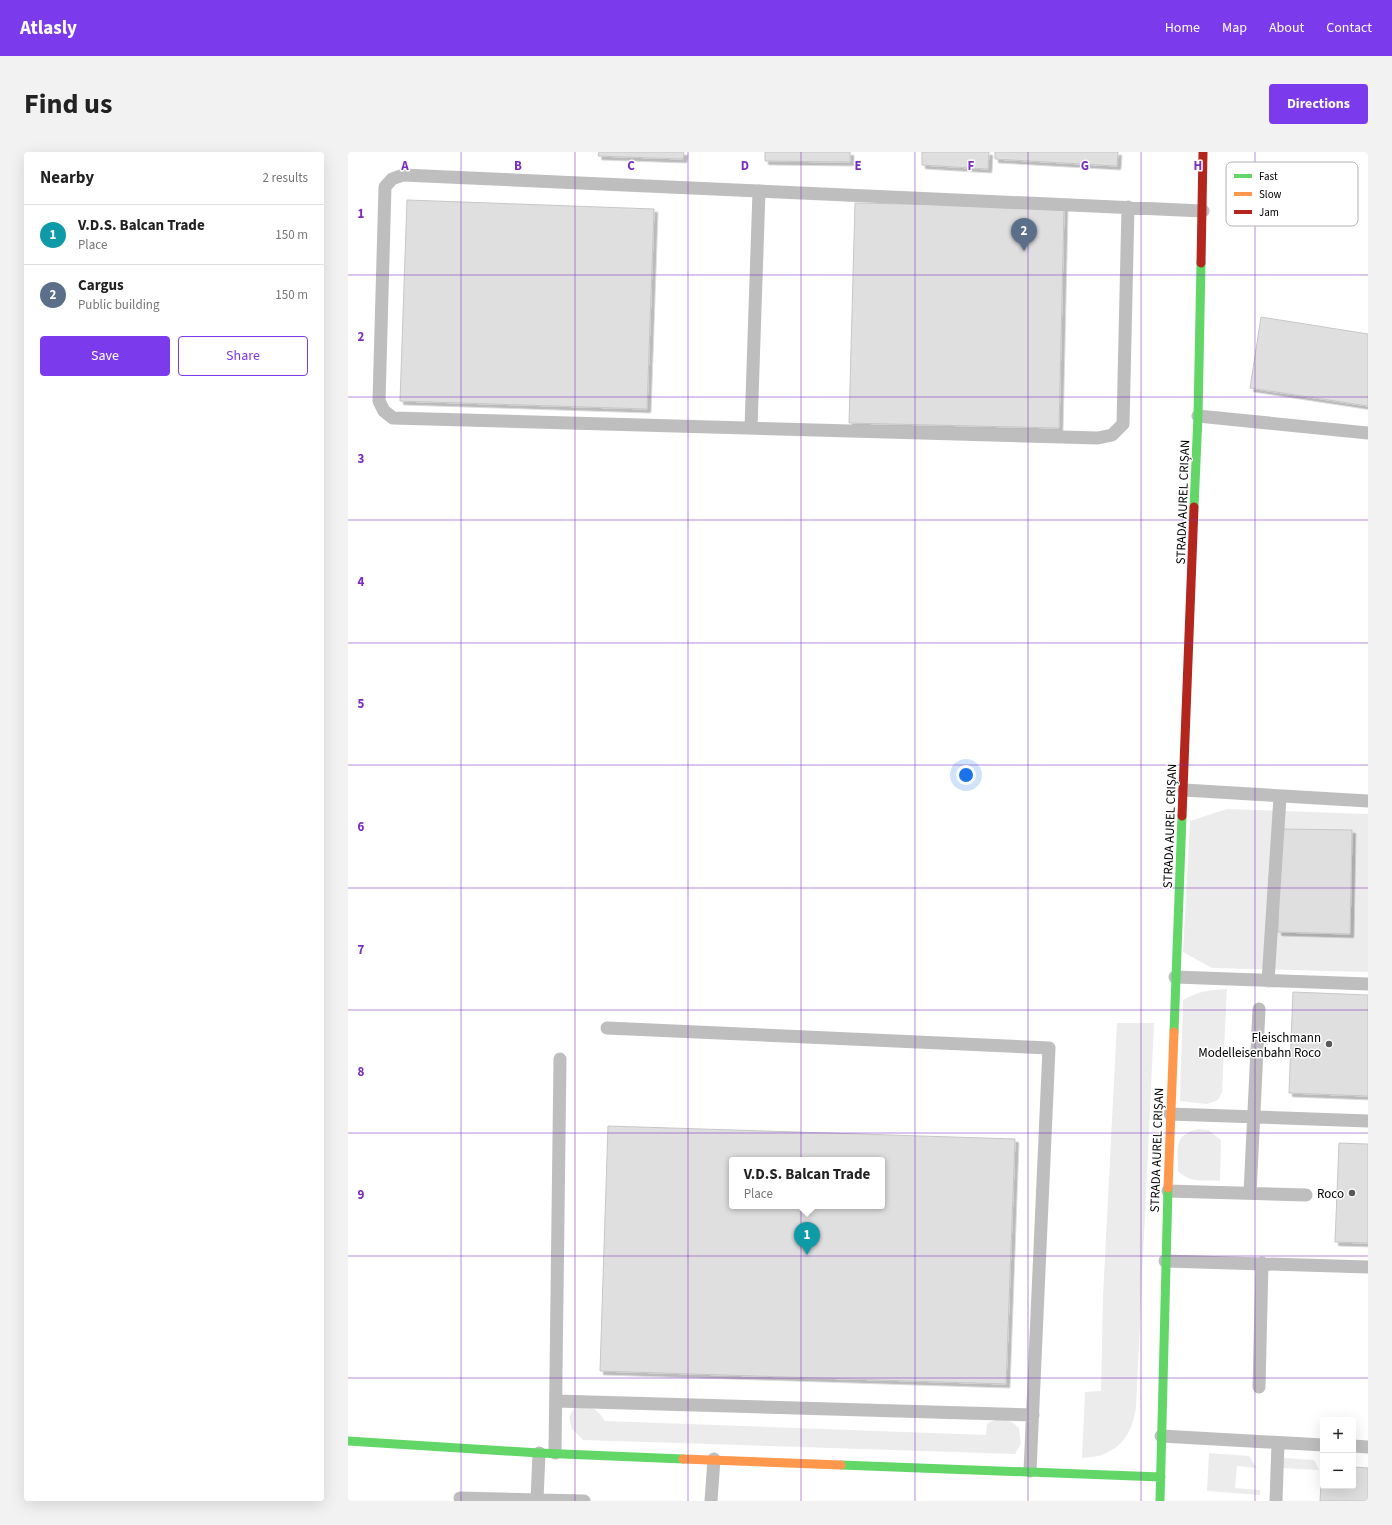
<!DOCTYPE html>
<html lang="en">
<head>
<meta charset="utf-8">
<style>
  :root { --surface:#fff; --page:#f2f2f2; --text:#222; --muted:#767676; --line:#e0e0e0; --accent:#7c3aed }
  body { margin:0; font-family:"Source Sans 3",sans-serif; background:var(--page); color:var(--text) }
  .controls { position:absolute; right:12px; bottom:12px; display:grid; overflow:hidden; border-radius:4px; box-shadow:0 4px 16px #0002 }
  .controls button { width:36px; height:36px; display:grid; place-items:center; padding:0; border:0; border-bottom:1px solid var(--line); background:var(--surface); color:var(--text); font:20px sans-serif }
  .you { position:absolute; left:618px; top:623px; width:14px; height:14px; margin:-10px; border:3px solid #fff; border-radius:50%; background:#1a73e8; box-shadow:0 0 0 6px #1a73e833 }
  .badge { display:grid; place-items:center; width:26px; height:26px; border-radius:50%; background:var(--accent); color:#fff; font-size:13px; font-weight:700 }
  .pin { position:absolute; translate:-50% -33px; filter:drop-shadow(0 1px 2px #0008) }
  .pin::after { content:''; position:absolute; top:21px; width:14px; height:12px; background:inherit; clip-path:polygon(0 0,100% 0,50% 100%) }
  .popup { position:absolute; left:381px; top:1005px; width:156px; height:52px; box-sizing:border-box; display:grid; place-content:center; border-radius:4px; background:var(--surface); filter:drop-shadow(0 1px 3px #0005); font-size:13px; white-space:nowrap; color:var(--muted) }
  .popup b { font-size:15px; color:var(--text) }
  .popup::after { content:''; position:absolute; left:50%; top:100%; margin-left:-8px; border:8px solid transparent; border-top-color:var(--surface) }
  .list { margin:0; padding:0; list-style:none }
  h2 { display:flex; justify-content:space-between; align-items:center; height:52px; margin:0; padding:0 16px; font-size:17px }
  h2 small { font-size:13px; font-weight:400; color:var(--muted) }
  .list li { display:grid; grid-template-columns:26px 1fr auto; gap:12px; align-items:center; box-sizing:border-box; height:60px; padding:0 16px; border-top:1px solid var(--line) }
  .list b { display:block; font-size:15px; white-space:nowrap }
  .list p { margin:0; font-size:13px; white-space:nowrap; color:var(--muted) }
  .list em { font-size:13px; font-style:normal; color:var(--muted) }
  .actions { display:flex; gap:8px; padding:12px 16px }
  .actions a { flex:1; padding:9px 0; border:1px solid var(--accent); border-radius:4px; text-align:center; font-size:14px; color:var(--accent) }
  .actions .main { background:var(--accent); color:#fff }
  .map { position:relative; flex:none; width:1020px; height:1349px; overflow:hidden; border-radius:4px }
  header { display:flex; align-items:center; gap:24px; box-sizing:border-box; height:56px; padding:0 20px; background:var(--accent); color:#fff }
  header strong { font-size:19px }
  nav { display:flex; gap:22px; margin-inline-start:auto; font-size:14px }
  .intro { display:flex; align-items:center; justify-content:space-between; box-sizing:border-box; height:96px; padding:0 24px }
  h1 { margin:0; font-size:28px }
  .button { padding:10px 18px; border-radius:4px; background:var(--accent); color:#fff; font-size:14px; font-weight:700 }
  main { display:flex; gap:24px; padding:0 24px }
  aside { flex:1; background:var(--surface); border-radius:4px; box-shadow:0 4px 16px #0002 }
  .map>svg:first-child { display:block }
</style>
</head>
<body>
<header>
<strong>Atlasly</strong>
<nav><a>Home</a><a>Map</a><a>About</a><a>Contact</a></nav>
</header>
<div class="intro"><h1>Find us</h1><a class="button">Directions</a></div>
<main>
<aside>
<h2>Nearby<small>2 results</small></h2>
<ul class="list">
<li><span class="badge" style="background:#0f9aa8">1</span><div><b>V.D.S. Balcan Trade</b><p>Place</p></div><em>150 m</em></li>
<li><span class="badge" style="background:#5c6f8a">2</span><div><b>Cargus</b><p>Public building</p></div><em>150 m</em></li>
</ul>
<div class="actions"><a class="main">Save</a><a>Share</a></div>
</aside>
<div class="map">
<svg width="1020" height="1349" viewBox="0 0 1020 1349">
  <defs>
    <filter id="shadow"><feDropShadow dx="3.5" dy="3.5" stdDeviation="0" flood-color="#0004"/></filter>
  </defs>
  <rect width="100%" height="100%" fill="#fff"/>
  <path fill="#ececec" d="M 879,657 L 1020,662 L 1020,820 L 864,816 L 835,800 L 842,669 Z
    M 879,837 L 874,940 L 870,948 L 859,952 L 832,949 L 835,848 C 851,839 861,838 879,837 Z
    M 769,871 L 806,871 L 788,1256 C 784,1277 778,1293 756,1302 C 750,1305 741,1305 734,1306 L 737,1240 L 753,1239 L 755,1144 Z
    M 851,977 L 860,978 L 873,988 L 872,1029 C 856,1028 841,1031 830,1019 C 830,997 825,982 851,977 Z
    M 227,1255 C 243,1255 247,1254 257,1269 L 638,1283 L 639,1272 C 654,1263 659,1265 671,1276 L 673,1291 L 667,1302 L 235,1288 L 224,1277 L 221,1265 Z
    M 861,1301 L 901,1304 L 909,1316 L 889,1314 L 887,1336 L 912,1338 L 912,1343 L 859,1339 Z
    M 936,1306 L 966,1308 L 971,1318 L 931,1316 Z"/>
  <path fill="#dfdfdf" stroke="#c7c7c7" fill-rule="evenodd" filter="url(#shadow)" d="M 251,0 L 336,0 L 335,7 L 250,4 Z
    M 417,0 L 502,0 L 502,10 L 417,9 Z
    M 574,0 L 641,0 L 640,17 L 574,13 Z
    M 647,0 L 770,0 L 769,14 L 647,7 Z
    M 59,48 L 306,57 L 299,257 L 52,249 Z
    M 507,51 L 716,55 L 711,276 L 501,271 Z
    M 913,165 L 1020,182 L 1020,254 L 902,236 Z
    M 932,677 L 1004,678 L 1002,782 L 930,780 Z
    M 945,840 L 1020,843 L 1020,944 L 941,941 Z
    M 260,974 L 667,987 L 658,1232 L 252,1219 ZM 384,1008 L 534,1008 L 534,1054 L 384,1054 Z
    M 991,991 L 1020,992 L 1020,1091 L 987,1090 Z
    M 974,1313 L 975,1313 L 975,1334 L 1005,1334 L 1005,1315 L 1020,1316 L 1020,1349 L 972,1349 Z"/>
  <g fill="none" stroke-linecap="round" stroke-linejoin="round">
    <path stroke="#bebebe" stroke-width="13" d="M 780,55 L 775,272 L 764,283 L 750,286 L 45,266 L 36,259 L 31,249 L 37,35 L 44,27 L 55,23 L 855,59
      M 850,264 L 1020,281
      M 403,276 L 411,39
      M 836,638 L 1020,649
      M 827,825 L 1020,832
      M 920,829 L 932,645
      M 259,876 L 701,896 L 682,1319
      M 822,962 L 1020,969
      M 820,1039 L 958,1043
      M 902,1041 L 911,857
      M 817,1109 L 1020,1115
      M 911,1235 L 914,1111
      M 208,1249 L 685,1263
      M 813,1284 L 975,1293
      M 1005,1294 L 1020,1295
      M 207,1301 L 212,907
      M 112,1346 L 236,1349
      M 189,1348 L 191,1301
      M 363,1349 L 366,1307
      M 928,1349 L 930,1291"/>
    <path stroke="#63d668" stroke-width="9" d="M 846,355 L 850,264 L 853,111
      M 826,880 L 834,664
      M 0,1289 L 191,1301 L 335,1307
      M 493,1313 L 813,1325
      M 812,1349 L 820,1036"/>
    <path stroke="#ff974d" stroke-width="9" d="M 820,1036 L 826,880
      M 335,1307 L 493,1313"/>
    <path stroke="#b3261e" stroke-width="9" d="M 853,111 L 855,0
      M 834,664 L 846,355"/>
  </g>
  <path fill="none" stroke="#7b2cbf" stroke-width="1" stroke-opacity="0.55" d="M 113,0 L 113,1349M 227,0 L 227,1349M 340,0 L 340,1349M 453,0 L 453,1349M 567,0 L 567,1349M 680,0 L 680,1349M 793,0 L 793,1349M 907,0 L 907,1349M 0,123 L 1020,123M 0,245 L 1020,245M 0,368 L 1020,368M 0,491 L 1020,491M 0,613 L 1020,613M 0,736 L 1020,736M 0,858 L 1020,858M 0,981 L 1020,981M 0,1104 L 1020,1104M 0,1226 L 1020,1226"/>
  <g fill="#595959" stroke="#fff" stroke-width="1.5">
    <circle cx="981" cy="892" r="4"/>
    <circle cx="1004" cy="1041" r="4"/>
  </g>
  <g text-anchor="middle" stroke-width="3" stroke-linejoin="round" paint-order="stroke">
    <g font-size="13" fill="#000" stroke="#fff">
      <text transform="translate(834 350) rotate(-88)" y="5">STRADA AUREL CRIȘAN</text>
      <text transform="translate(821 674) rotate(-88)" y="5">STRADA AUREL CRIȘAN</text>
      <text transform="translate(808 998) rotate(-88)" y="5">STRADA AUREL CRIȘAN</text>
    </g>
    <g font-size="13" fill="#000" stroke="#fff" text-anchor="end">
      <text x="973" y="890">Fleischmann<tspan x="973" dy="15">Modelleisenbahn Roco</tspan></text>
      <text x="996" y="1046">Roco</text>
    </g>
  </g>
  <rect x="878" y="10" width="132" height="64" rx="6" fill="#fff" stroke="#b2b2b2" stroke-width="1"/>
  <rect x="886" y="22" width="18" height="4" fill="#63d668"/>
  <rect x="886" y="40" width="18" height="4" fill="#ff974d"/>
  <rect x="886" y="58" width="18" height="4" fill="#b3261e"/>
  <g font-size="11" fill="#000">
    <text x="911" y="28">Fast</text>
    <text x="911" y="46">Slow</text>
    <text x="911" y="64">Jam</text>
  </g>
  <g font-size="13" text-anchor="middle" font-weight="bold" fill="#7b2cbf" stroke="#fff" stroke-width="3" stroke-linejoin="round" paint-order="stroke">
    <text x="57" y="18">A</text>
    <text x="170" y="18">B</text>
    <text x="283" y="18">C</text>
    <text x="397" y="18">D</text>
    <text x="510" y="18">E</text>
    <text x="623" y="18">F</text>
    <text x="737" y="18">G</text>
    <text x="850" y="18">H</text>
    <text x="13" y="66">1</text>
    <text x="13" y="189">2</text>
    <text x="13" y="311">3</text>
    <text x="13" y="434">4</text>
    <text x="13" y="556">5</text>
    <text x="13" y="679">6</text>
    <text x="13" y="802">7</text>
    <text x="13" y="924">8</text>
    <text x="13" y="1047">9</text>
  </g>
</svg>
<div class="controls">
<button>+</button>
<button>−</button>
</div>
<div class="you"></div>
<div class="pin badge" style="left:459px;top:1103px;background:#0f9aa8">1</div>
<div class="popup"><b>V.D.S. Balcan Trade</b>Place</div>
<div class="pin badge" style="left:676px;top:99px;background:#5c6f8a">2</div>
</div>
</main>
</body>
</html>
